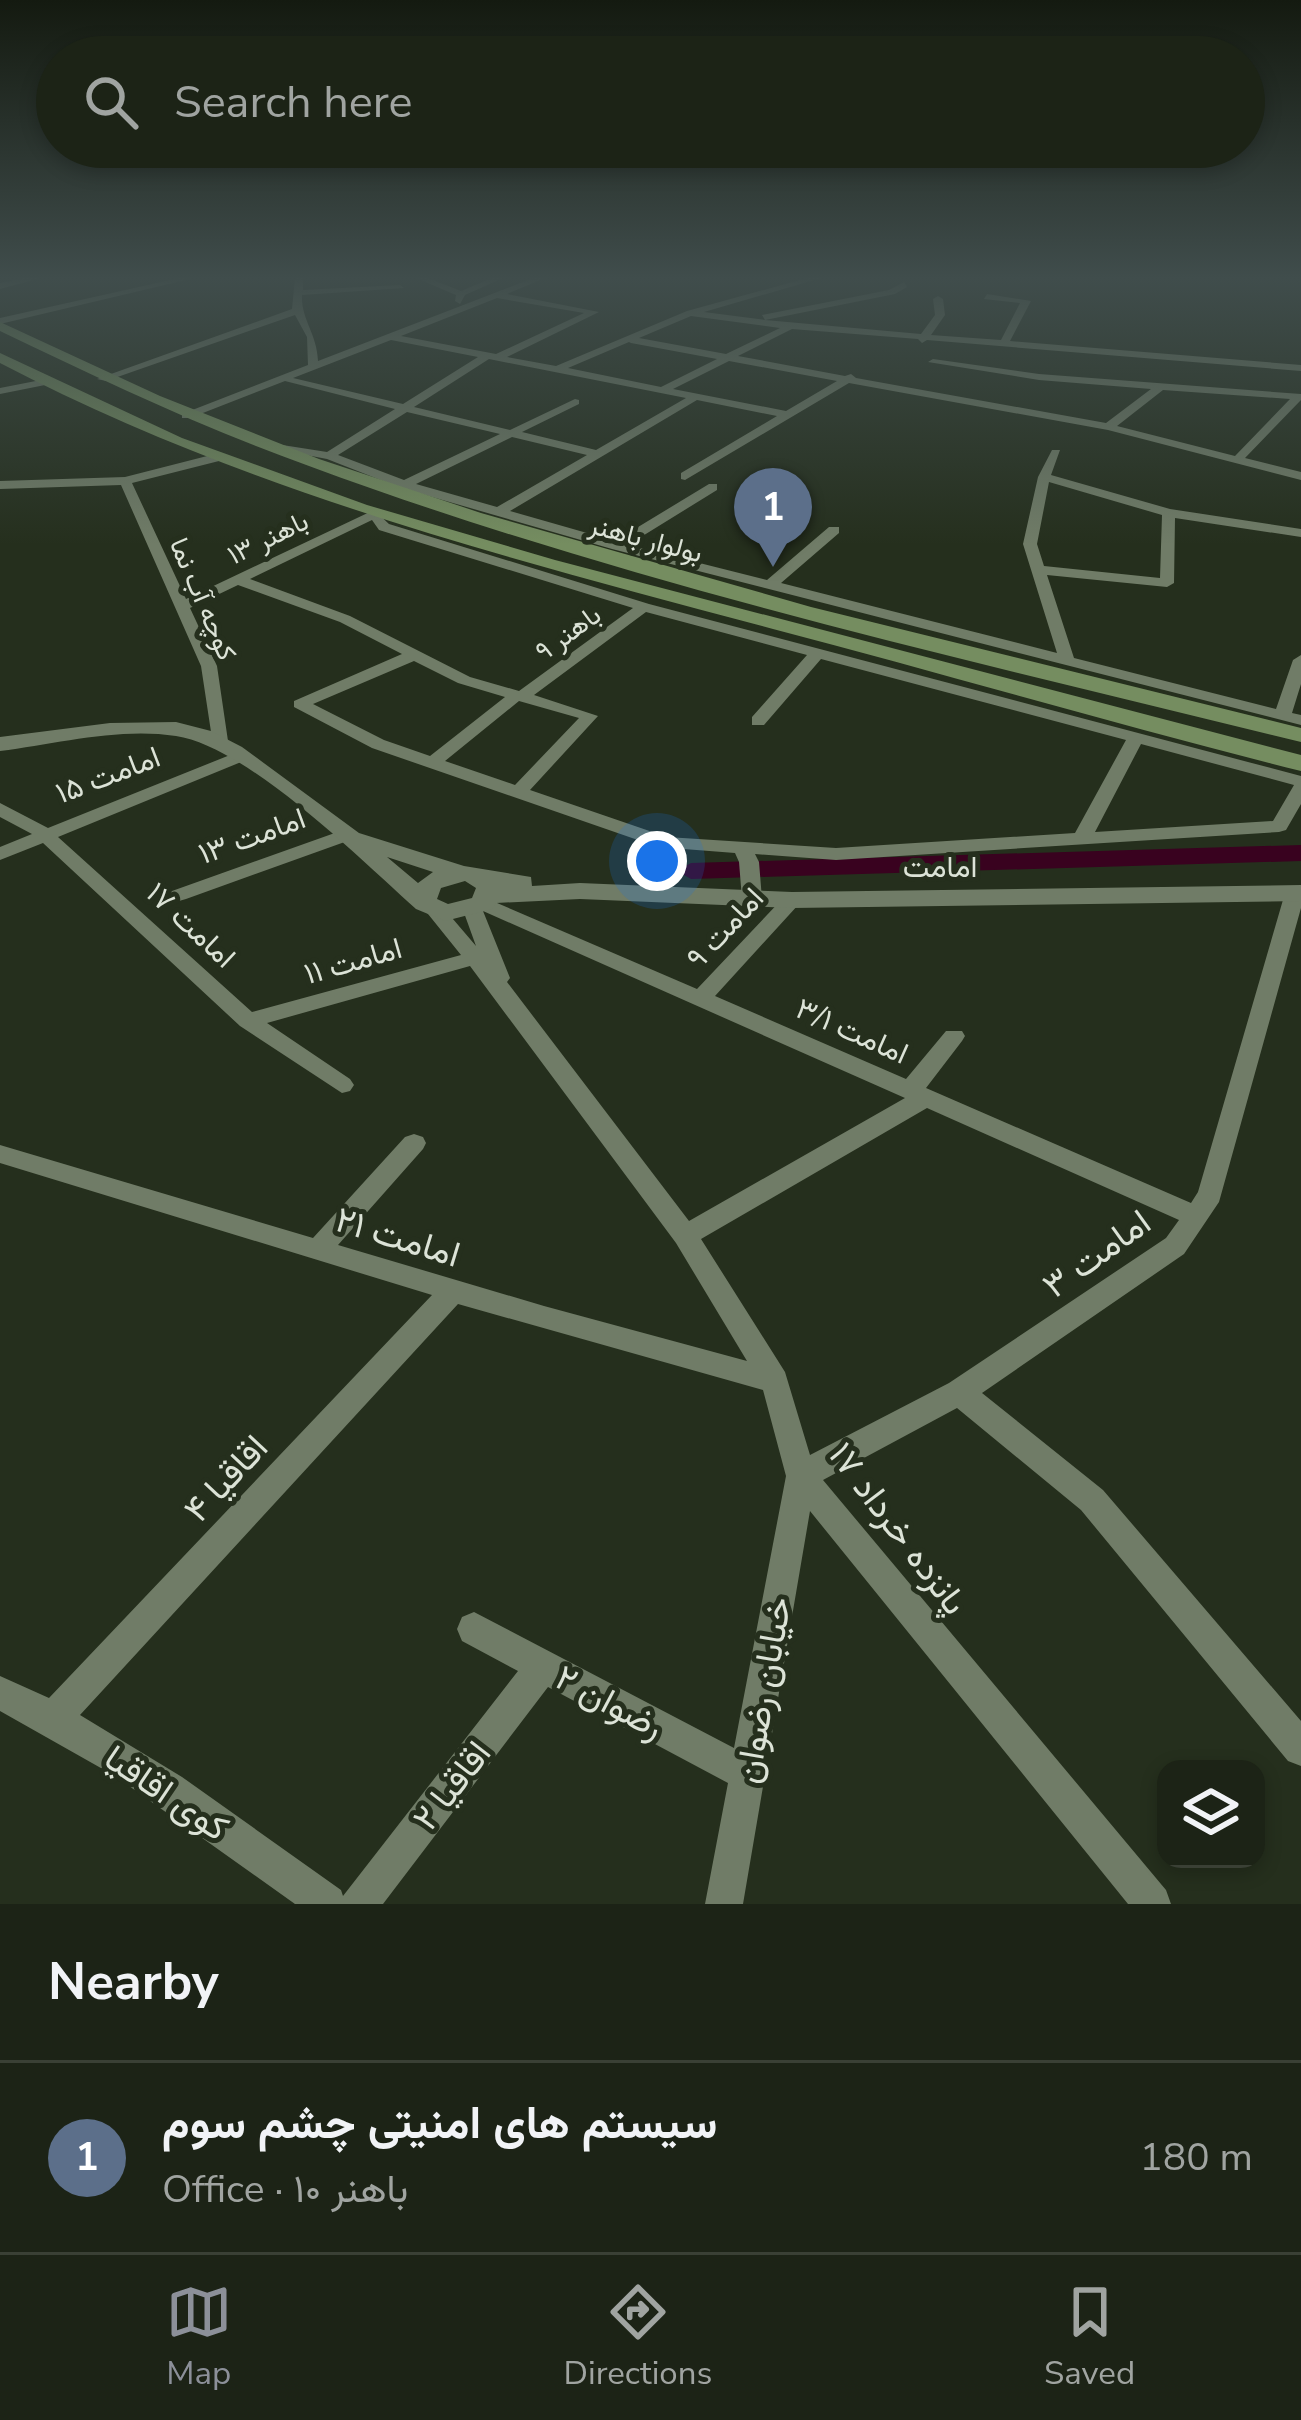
<!DOCTYPE html>
<html lang="en">
<head>
<meta charset="utf-8">
<style>
  :root { --surface:#1c2316; --page:#252b1f; --text:#f1f3f6; --muted:#a0a4a1; --line:#3a4035; --accent:#8c9099 }
  body { margin:0; font-family:"Nunito Sans",Vazirmatn,sans-serif; background:var(--page); color:var(--text) }
  .controls { position:absolute; right:36px; bottom:36px; display:grid; overflow:hidden; border-radius:24px; box-shadow:0 6px 18px #0003 }
  .controls button { width:108px; height:108px; display:grid; place-items:center; padding:0; border:0; border-bottom:3px solid var(--line); background:var(--surface); color:var(--text); font:60px sans-serif }
  .you { position:absolute; left:657px; top:861px; width:42px; height:42px; margin:-30px; border:9px solid #fff; border-radius:50%; background:#1a73e8; box-shadow:0 0 0 18px #1a73e833 }
  .badge { display:grid; place-items:center; width:78px; height:78px; border-radius:50%; background:var(--accent); color:#fff; font-size:39px; font-weight:700 }
  .pin { position:absolute; translate:-50% -99px; filter:drop-shadow(0 3px 6px #0008) }
  .pin::after { content:''; position:absolute; top:63px; width:42px; height:36px; background:inherit; clip-path:polygon(0 0,100% 0,50% 100%) }
  .list { margin:0; padding:0; list-style:none }
  h2 { display:flex; justify-content:space-between; align-items:center; height:156px; margin:0; padding:0 48px; font-size:51px }
  h2 small { font-size:39px; font-weight:400; color:var(--muted) }
  .list li { display:grid; grid-template-columns:78px 1fr auto; gap:36px; align-items:center; box-sizing:border-box; height:192px; padding:0 48px; border-top:3px solid var(--line) }
  .list b { display:block; font-size:45px; white-space:nowrap }
  .list p { margin:0; font-size:39px; white-space:nowrap; color:var(--muted) }
  .list em { font-size:39px; font-style:normal; color:var(--muted) }
  .icon { flex:none; width:66px; height:66px; fill:none; stroke:currentColor; stroke-width:2; stroke-linecap:round; stroke-linejoin:round }
  .map { position:relative; flex:none; width:1301px; height:1904px; overflow:hidden }
  .search { position:absolute; background:var(--surface); box-shadow:0 6px 18px #0003; left:36px; right:36px; top:36px; height:132px; display:flex; align-items:center; gap:30px; box-sizing:border-box; padding:0 42px; border-radius:66px; color:var(--muted); font-size:45px }
  .sheet { height:348px; background:var(--surface) }
  nav { display:flex; justify-content:space-around; align-items:center; box-sizing:border-box; height:168px; border-top:3px solid var(--line); background:var(--surface); font-size:33px; color:var(--muted) }
  nav a { display:grid; justify-items:center; gap:6px }
  nav .on { color:var(--accent) }
  .map>svg:first-child { display:block }
</style>
</head>
<body>
<div class="map">
<svg width="1301" height="1904" viewBox="0 0 1301 1904">
  <rect width="100%" height="100%" fill="#252f1d"/>
  <g fill="none" stroke-linecap="round" stroke-linejoin="round">
    <path fill="#39021f" fill-rule="evenodd" d="M 1301,845 L 1301,861 L 691,879 L 677,871 L 691,863 Z"/>
    <path fill="#707c67" fill-rule="evenodd" d="M 25,278 L 41,278 L 0,289 L 0,283 Z
      M 179,278 L 190,279 L 0,324 L 0,318 Z
      M 295,278 L 303,278 L 303,290 L 400,285 L 404,288 L 302,295 C 301,320 317,333 318,361 L 533,278 L 545,278 L 507,294 L 599,312 L 507,357 L 556,366 L 687,311 L 807,278 L 821,278 L 704,312 L 765,320 L 762,315 L 889,290 L 904,282 L 907,287 L 895,294 L 765,320 L 921,334 L 935,315 L 933,299 L 938,296 L 943,299 L 945,315 L 931,335 L 1001,340 L 1020,303 L 984,299 L 987,294 L 1031,301 L 1010,341 L 1301,365 L 1301,371 L 927,340 L 922,343 L 918,339 L 792,329 L 738,356 L 845,376 L 851,374 L 856,378 L 1106,423 L 1151,389 L 1039,380 L 928,362 L 933,359 L 1039,374 L 1301,394 L 1301,400 L 1245,458 L 1301,472 L 1301,480 L 1108,430 L 849,383 L 685,480 L 681,479 L 681,473 L 777,416 L 697,400 L 510,511 L 615,541 L 709,484 L 717,484 L 717,490 L 628,545 L 767,580 L 829,527 L 839,527 L 839,533 L 781,583 L 1057,653 L 1023,544 L 1038,477 L 1052,450 L 1060,450 L 1051,475 L 1170,509 L 1301,529 L 1301,537 L 1175,518 L 1174,583 L 1167,587 L 1047,575 L 1074,658 L 1276,709 L 1293,660 L 1301,655 L 1301,684 L 1292,713 L 1301,715 L 1301,725 L 612,549 L 401,488 L 327,459 L 270,448 L 276,444 L 327,452 L 395,409 L 285,381 L 190,418 L 182,418 L 182,414 L 308,365 L 307,337 L 295,315 L 106,381 L 97,379 L 292,309 ZM 497,298 L 584,313 L 496,354 L 401,336 ZM 691,316 L 780,328 L 726,354 L 639,338 ZM 391,340 L 478,357 L 403,404 L 293,378 ZM 629,342 L 631,343 L 717,359 L 661,387 L 568,368 ZM 489,359 L 686,398 L 596,450 L 522,432 L 579,404 L 579,400 L 575,399 L 510,430 L 414,407 ZM 729,361 L 837,381 L 786,411 L 673,389 ZM 1163,390 L 1290,399 L 1235,456 L 1117,426 ZM 407,412 L 500,434 L 404,480 L 338,455 ZM 512,437 L 587,455 L 497,507 L 416,484 ZM 1049,482 L 1162,515 L 1160,578 L 1044,566 L 1037,544 Z
      M 416,278 L 428,278 L 461,291 L 492,278 L 503,278 L 465,295 L 460,304 L 455,301 L 456,295 Z
      M 46,379 L 50,384 L 0,394 L 0,388 Z
      M 215,454 L 219,455 L 219,461 L 132,483 L 186,599 L 374,510 L 389,524 L 649,604 L 1301,776 L 1301,804 L 1286,830 L 1279,832 L 836,860 L 755,854 L 759,862 L 762,899 L 752,905 L 742,899 L 739,862 L 735,853 L 658,847 L 372,748 L 294,707 L 294,701 L 402,654 L 340,622 L 238,585 L 190,608 L 217,666 L 228,741 L 225,745 L 213,745 L 201,666 L 121,485 L 0,489 L 0,481 L 125,477 ZM 372,520 L 379,530 L 633,608 L 519,691 L 470,677 L 350,616 L 250,579 ZM 646,612 L 807,655 L 752,717 L 752,725 L 764,725 L 821,659 L 1126,740 L 1075,833 L 836,848 L 667,837 L 530,790 L 598,716 L 534,695 ZM 414,661 L 458,683 L 505,697 L 430,756 L 384,740 L 313,704 ZM 519,701 L 579,718 L 515,785 L 445,761 ZM 1141,744 L 1294,785 L 1273,821 L 1095,832 Z
      M 240,751 L 246,752 L 246,760 L 58,837 L 252,1012 L 461,955 L 424,909 L 434,903 L 441,905 L 476,946 L 463,910 L 483,897 L 697,989 L 785,896 L 792,894 L 802,900 L 799,904 L 715,996 L 906,1079 L 946,1031 L 962,1031 L 965,1036 L 962,1041 L 926,1088 L 1191,1203 L 1198,1192 L 1285,893 L 1288,889 L 1301,888 L 1301,908 L 1219,1202 L 1184,1254 L 982,1393 L 1103,1490 L 1301,1721 L 1301,1766 L 1288,1761 L 1081,1510 L 957,1408 L 823,1480 L 1166,1890 L 1171,1904 L 1128,1904 L 810,1511 L 743,1904 L 705,1904 L 728,1783 L 548,1687 L 383,1904 L 295,1904 L 115,1776 L 0,1711 L 0,1676 L 49,1698 L 432,1295 L 0,1163 L 0,1145 L 313,1238 L 405,1137 L 414,1134 L 423,1137 L 426,1143 L 423,1149 L 338,1245 L 544,1306 L 747,1361 L 676,1243 L 470,966 L 267,1023 L 350,1079 L 354,1085 L 350,1091 L 342,1093 L 240,1026 L 43,843 L 0,860 L 0,847 L 32,834 L 0,817 L 0,803 L 48,828 ZM 483,911 L 905,1098 L 689,1221 L 507,982 L 510,978 ZM 927,1108 L 1179,1220 L 1166,1238 L 949,1383 L 810,1455 L 785,1372 L 701,1239 ZM 458,1304 L 763,1390 L 786,1476 L 734,1748 L 474,1612 L 462,1617 L 457,1629 L 462,1641 L 518,1671 L 343,1896 L 341,1890 L 182,1777 L 80,1715 Z
      M 346,829 L 353,831 L 355,835 L 353,839 L 186,899 L 179,901 L 169,895 L 172,891 Z"/>
    <path fill="#707c67" fill-rule="evenodd" d="M 176,722 L 211,731 L 242,747 L 359,833 L 464,866 L 531,877 L 532,886 L 580,883 L 792,892 L 1301,885 L 1301,901 L 792,908 L 580,899 L 496,903 L 492,909 L 445,921 L 416,909 C 360,859 248,747 176,736 C 119,727 56,744 0,751 L 0,737 L 110,723 ZM 387,857 L 433,872 L 418,883 ZM 465,881 L 476,888 L 472,898 L 448,904 L 437,899 L 441,888 Z"/>
    <path fill="#758d60" fill-rule="evenodd" d="M 0,322 L 160,396 L 319,459 L 481,513 L 811,607 L 1301,728 L 1301,742 C 968,660 631,585 309,466 C 203,428 102,380 0,331 Z
      M 0,353 L 182,438 L 367,505 L 555,560 L 1301,755 L 1301,771 C 1124,727 949,675 773,629 C 507,558 245,491 0,363 Z"/>
  </g>
  <linearGradient id="sky" x2="0" y2="1"><stop stop-color="#141a10"/><stop offset="0.51" stop-color="#404d4c"/><stop offset="1" stop-color="#404d4c" stop-opacity="0"/></linearGradient>
  <rect width="1301" height="545" fill="url(#sky)"/>
  <g text-anchor="middle" stroke-width="10" stroke-linejoin="round" paint-order="stroke">
    <g font-size="27" fill="#dce3d7" stroke="#252f1d">
      <text transform="translate(268 538) rotate(-26)" y="9">باهنر ۱۳</text>
      <text transform="translate(646 539) rotate(15)" y="9">بولوار باهنر</text>
      <text transform="translate(203 599) rotate(67)" y="9">کوچه آب نما</text>
      <text transform="translate(568 633) rotate(-36)" y="9">باهنر ۹</text>
    </g>
    <g font-size="30" fill="#dce3d7" stroke="#252f1d">
      <text transform="translate(108 775) rotate(-21)" y="10">امامت ۱۵</text>
      <text transform="translate(252 836) rotate(-20)" y="10">امامت ۱۳</text>
      <text x="940" y="877">امامت</text>
      <text transform="translate(191 925) rotate(43)" y="10">امامت ۱۷</text>
      <text transform="translate(725 928) rotate(-47)" y="10">امامت ۹</text>
      <text transform="translate(353 961) rotate(-16)" y="10">امامت ۱۱</text>
      <text transform="translate(852 1031) rotate(24)" y="10">امامت ۳/۱</text>
    </g>
    <g font-size="36" fill="#dce3d7" stroke="#252f1d">
      <text transform="translate(398 1236) rotate(17)" y="13">امامت ۲۱</text>
      <text transform="translate(1096 1253) rotate(-36)" y="13">امامت ۳</text>
      <text transform="translate(225 1478) rotate(-47)" y="13">اقاقیا ۴</text>
      <text transform="translate(899 1528) rotate(53)" y="13">پانزده خرداد ۱۷</text>
      <text transform="translate(762 1690) rotate(-80)" y="13">خیابان رضوان</text>
      <text transform="translate(610 1701) rotate(28)" y="13">رضوان ۲</text>
      <text transform="translate(451 1785) rotate(-52)" y="13">اقاقیا ۲</text>
      <text transform="translate(167 1792) rotate(34)" y="13">کوی اقاقیا</text>
    </g>
  </g>
</svg>
<div class="controls">
<button><svg class="icon" aria-label="layers" viewBox="0 0 24 24"><path d="M12 4l9 5-9 5-9-5zM3 14l9 5 9-5"/></svg></button>
</div>
<div class="you"></div>
<div class="pin badge" style="left:773px;top:567px;background:#5c6f8a">1</div>
<div class="search"><svg class="icon" aria-label="search" viewBox="0 0 24 24"><circle cx="10" cy="10" r="6"/><path d="M15 15l6 6"/></svg>Search here</div>
</div>
<section class="sheet">
<h2>Nearby<small></small></h2>
<ul class="list">
<li><span class="badge" style="background:#5c6f8a">1</span><div><b>سیستم های امنیتی چشم سوم</b><p>Office · باهنر ۱۰</p></div><em>180 m</em></li>
</ul>
</section>
<nav>
<a class="on"><svg class="icon" aria-label="map" viewBox="0 0 24 24"><path d="M3 6l6-2 6 2 6-2v14l-6 2-6-2-6 2zM9 4v14M15 6v14"/></svg>Map</a>
<a><svg class="icon" aria-label="directions" viewBox="0 0 24 24"><path d="M12 3l9 9-9 9-9-9zM9 14v-3h6M13 9l2 2-2 2"/></svg>Directions</a>
<a><svg class="icon" aria-label="saved" viewBox="0 0 24 24"><path d="M7 4h10v16l-5-4-5 4z"/></svg>Saved</a>
</nav>
</body>
</html>
